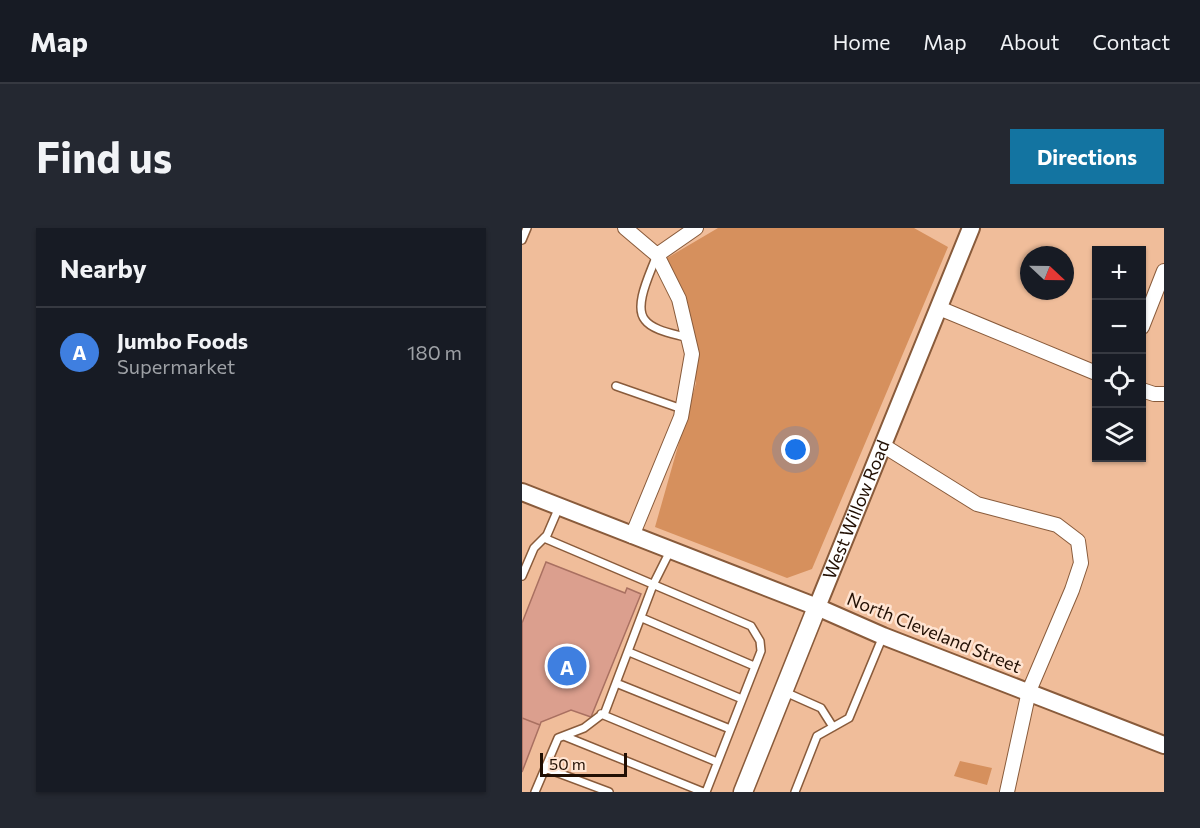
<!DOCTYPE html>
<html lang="en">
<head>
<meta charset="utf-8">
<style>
  :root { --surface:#171b24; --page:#242831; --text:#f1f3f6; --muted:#9ea1a6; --line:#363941; --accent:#1374a1 }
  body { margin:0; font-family:Commissioner,sans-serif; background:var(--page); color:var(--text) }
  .controls { position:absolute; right:18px; top:18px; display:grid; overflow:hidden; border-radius:0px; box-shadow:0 2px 4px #0004 }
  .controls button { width:54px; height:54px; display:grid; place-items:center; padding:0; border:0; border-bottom:2px solid var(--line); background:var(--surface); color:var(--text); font:30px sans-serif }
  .compass { position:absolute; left:498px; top:18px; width:54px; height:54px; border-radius:50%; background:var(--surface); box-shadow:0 2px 4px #0004; rotate:112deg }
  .scale { position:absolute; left:18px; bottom:15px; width:87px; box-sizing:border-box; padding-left:6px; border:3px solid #210f03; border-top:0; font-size:16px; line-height:21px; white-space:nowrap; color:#210f03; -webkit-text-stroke:4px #ffe4d2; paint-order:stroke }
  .you { position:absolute; left:274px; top:222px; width:21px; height:21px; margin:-15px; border:4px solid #fff; border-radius:50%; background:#1a73e8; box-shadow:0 0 0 9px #1a73e833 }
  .badge { display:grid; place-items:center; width:39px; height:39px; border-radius:50%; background:var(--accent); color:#fff; font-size:20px; font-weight:700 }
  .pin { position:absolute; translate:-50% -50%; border:3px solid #fff; box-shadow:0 2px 6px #0006 }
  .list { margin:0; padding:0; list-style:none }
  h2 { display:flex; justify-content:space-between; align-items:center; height:78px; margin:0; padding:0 24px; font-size:26px }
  h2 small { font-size:20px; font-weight:400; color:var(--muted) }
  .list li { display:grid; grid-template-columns:39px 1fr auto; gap:18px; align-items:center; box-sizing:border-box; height:90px; padding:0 24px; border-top:2px solid var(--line) }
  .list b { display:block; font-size:22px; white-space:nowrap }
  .list p { margin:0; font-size:20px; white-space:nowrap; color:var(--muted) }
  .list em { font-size:20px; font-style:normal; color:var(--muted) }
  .icon { flex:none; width:33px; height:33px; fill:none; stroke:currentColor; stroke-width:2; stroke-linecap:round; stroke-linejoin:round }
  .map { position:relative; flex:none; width:642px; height:564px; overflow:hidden; border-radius:0px }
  header { display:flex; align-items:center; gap:36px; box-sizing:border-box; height:84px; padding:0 30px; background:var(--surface); border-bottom:2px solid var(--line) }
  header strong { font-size:28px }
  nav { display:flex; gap:33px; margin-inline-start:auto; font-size:21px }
  .intro { display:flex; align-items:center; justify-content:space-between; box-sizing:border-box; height:144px; padding:0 36px }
  h1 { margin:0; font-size:42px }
  .button { padding:15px 27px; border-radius:0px; background:var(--accent); color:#fff; font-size:21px; font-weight:700 }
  main { display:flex; gap:36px; padding:0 36px }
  aside { flex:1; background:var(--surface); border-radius:0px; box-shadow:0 2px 4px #0004 }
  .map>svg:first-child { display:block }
</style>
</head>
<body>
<header>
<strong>Map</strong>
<nav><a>Home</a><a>Map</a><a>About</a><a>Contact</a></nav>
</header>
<div class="intro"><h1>Find us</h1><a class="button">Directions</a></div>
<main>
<aside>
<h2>Nearby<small></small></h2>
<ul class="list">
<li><span class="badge" style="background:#3f7fe0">A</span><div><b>Jumbo Foods</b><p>Supermarket</p></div><em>180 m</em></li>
</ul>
</aside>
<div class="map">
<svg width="642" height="564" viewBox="0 0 642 564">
  <rect width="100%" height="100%" fill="#f0bd9a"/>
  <path fill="#d6905d" d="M 196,0 L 392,0 L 426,19 L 290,341 L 265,350 L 133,299 L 174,155 L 163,98 L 145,30 Z
    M 438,533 L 470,540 L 465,557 L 432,548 Z"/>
  <path fill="#db9f8e" stroke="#a97061" stroke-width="1.5" d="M 24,334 L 103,365 L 105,360 L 119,366 L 69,489 L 49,482 L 19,494 L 18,497 L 0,490 L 0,395 Z
    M 0,490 L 18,497 L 0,544 Z"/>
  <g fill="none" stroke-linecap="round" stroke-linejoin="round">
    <g stroke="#895b3b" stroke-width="10">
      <path id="service" d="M 0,12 L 5,0
        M 134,29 C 129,44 111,78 123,92 C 131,103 154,106 166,110
        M 94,158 L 160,181
        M 22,310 L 229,398 L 238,413 L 239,423 L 184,564
        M 0,348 L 12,320 L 25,307 L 37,279
        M 120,390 L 232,438
        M 107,424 L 220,471
        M 94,455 L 208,501
        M 263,464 L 299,480 L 311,499
        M 79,486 L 195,534
        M 42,508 L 181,564
        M 23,540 L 87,564
        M 13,564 L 36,510 L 62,500 L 83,484 L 131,357 L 148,323
        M 273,564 L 295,508 L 327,490 L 361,408"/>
    </g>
    <g stroke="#895b3b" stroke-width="16">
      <path id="minor" d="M 103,0 L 135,27 L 157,71 L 170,126 L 159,189 L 110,308
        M 135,27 L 174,0
        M 417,80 L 574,145
        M 620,99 L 642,43
        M 620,162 L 632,166 L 642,166
        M 362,218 L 455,276 L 535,297 L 556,313 L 559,335 L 550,362 L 507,463 L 485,564"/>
    </g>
    <g stroke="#895b3b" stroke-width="20">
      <g id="tertiary">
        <path d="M 0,264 L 295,379 L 361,408 L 642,517"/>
        <path id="s1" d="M 295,379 L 449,0"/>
      </g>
    </g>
    <g stroke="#895b3b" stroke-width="21">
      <path id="secondary" d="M 221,564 L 295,379"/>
    </g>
    <use href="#service" stroke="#fff" stroke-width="7"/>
    <use href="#minor" stroke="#fff" stroke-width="14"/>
    <use href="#tertiary" stroke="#fff" stroke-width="16"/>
    <use href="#secondary" stroke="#fff" stroke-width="18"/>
  </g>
  <g text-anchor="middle" stroke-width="5" stroke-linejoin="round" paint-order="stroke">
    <g font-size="18" fill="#210f03" stroke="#ffe4d2">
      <text dy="6" stroke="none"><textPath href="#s1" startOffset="105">West Willow Road</textPath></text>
      <text transform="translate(412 405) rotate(22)" y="6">North Cleveland Street</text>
    </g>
  </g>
</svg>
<div class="controls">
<button>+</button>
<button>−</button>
<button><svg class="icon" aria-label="locate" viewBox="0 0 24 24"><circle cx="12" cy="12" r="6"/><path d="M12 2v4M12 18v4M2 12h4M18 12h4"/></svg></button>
<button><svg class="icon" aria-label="layers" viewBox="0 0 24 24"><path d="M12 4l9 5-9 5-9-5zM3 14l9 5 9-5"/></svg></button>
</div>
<svg class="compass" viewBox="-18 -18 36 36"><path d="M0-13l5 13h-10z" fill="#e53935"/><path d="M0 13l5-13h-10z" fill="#9ea1a6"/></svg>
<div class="scale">50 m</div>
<div class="you"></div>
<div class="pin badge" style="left:45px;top:438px;background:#3f7fe0">A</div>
</div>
</main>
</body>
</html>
